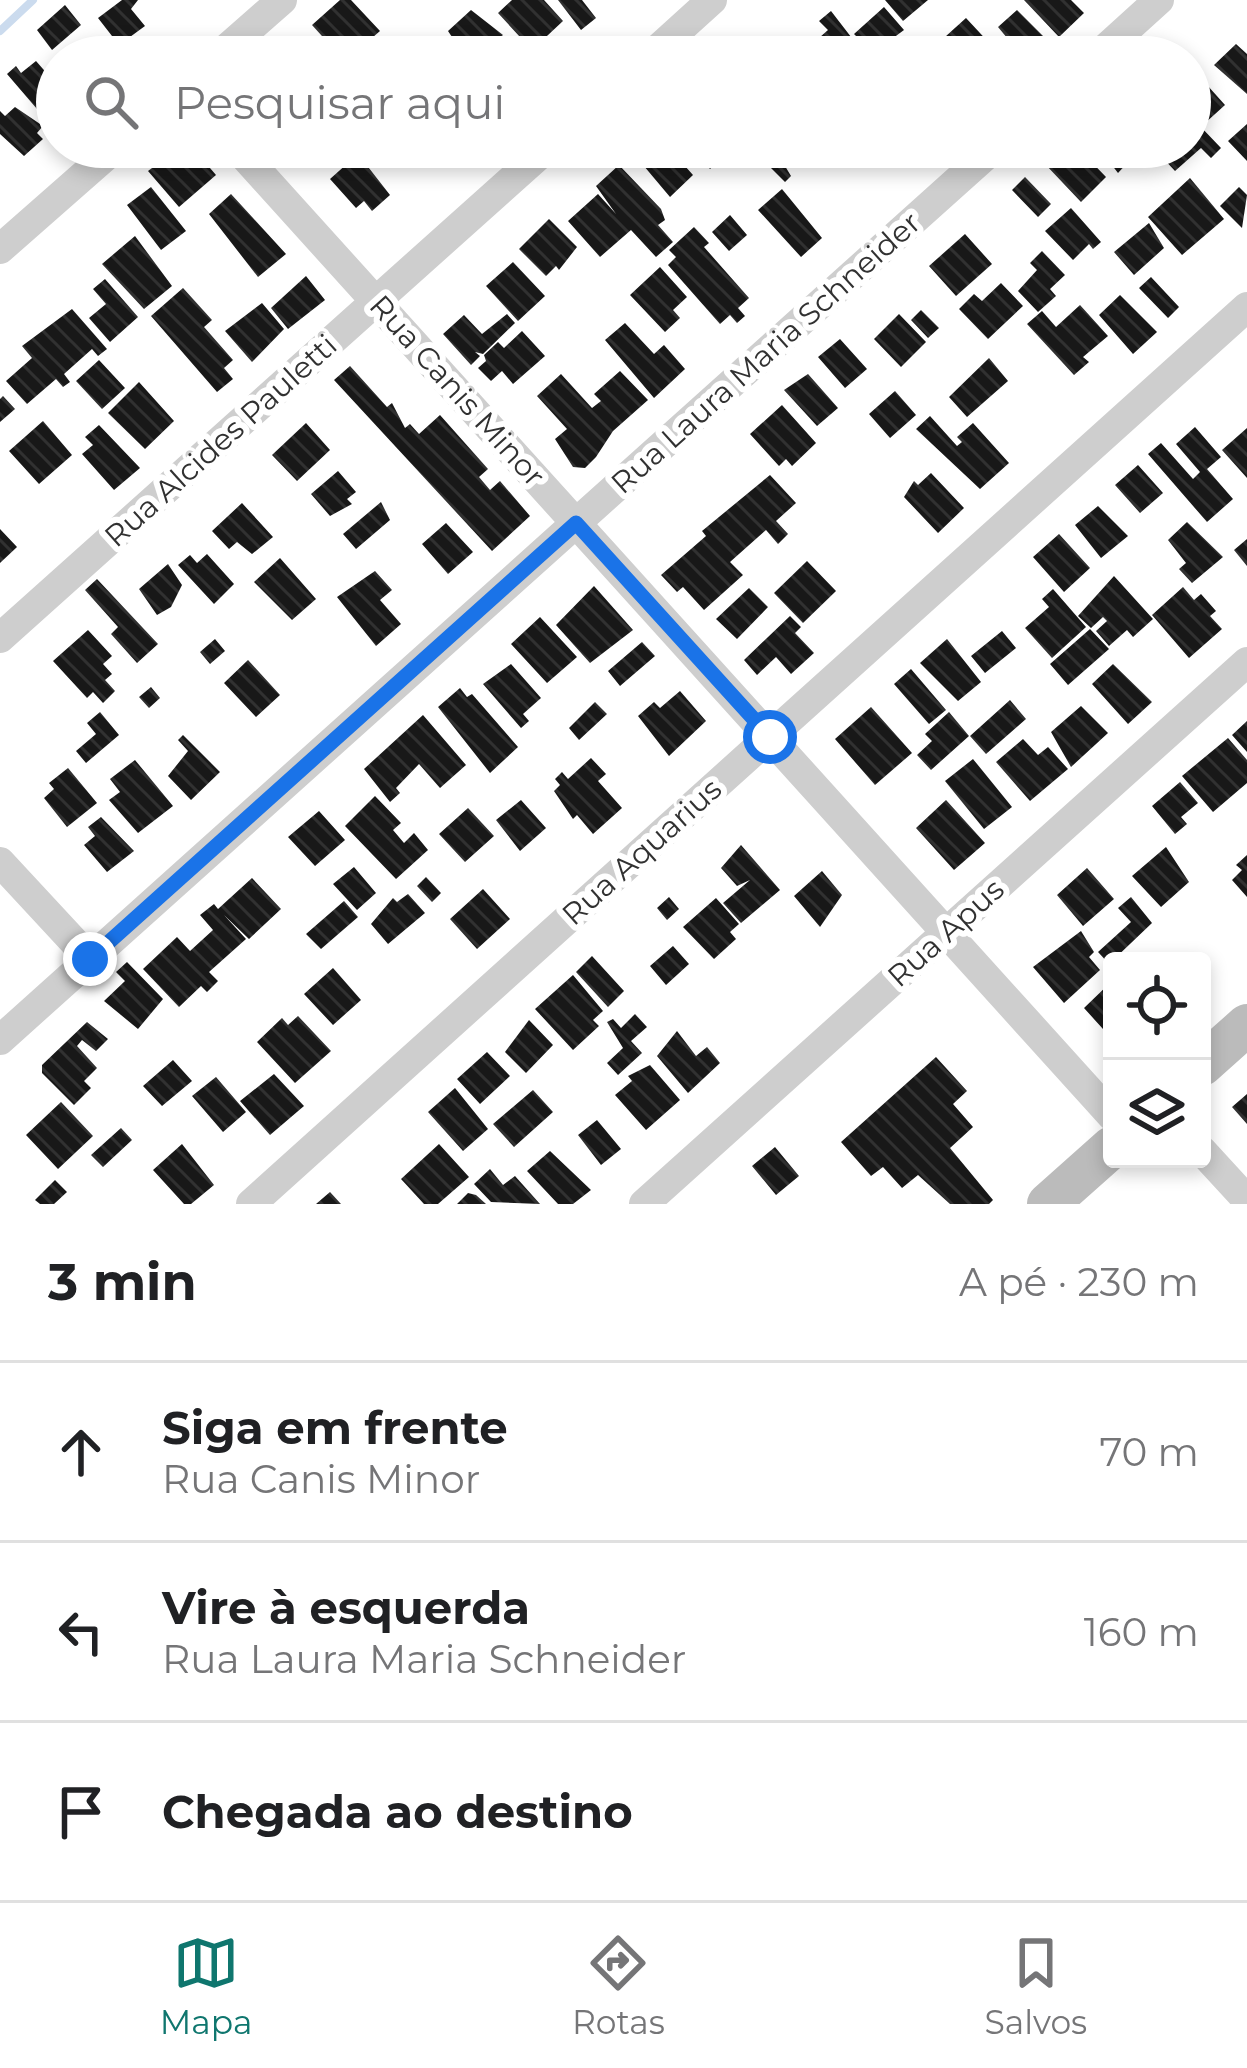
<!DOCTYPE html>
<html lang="pt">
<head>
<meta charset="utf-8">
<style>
  :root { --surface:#fff; --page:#f6f6f6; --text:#202124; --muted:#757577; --line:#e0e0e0; --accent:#0f766e }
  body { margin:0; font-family:Montserrat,sans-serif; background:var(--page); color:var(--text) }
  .controls { position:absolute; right:36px; bottom:36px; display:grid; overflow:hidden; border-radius:12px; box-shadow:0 6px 18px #0003 }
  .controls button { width:108px; height:108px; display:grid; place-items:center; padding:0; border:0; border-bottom:3px solid var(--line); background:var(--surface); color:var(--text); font:60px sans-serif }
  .stop { position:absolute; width:36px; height:36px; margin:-27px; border:9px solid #1a73e8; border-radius:50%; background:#fff }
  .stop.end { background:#1a73e8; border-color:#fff; box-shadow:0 3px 12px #0008 }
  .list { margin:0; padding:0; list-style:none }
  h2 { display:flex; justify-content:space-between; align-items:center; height:156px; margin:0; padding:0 48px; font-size:51px }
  h2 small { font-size:39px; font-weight:400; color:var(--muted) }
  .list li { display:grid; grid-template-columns:78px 1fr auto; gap:36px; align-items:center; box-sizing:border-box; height:180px; padding:0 48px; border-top:3px solid var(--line) }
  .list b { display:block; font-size:45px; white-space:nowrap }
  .list p { margin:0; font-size:39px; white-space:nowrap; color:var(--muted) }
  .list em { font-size:39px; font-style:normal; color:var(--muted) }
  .icon { flex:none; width:66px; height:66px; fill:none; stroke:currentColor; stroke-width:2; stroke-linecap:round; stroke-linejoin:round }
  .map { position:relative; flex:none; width:1247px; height:1204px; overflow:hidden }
  .search { position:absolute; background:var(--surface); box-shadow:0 6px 18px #0003; left:36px; right:36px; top:36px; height:132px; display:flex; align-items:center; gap:30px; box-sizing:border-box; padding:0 42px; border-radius:66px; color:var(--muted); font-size:45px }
  .sheet { height:696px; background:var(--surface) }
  nav { display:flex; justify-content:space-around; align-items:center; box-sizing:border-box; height:168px; border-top:3px solid var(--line); background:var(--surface); font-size:33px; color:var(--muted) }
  nav a { display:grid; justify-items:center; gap:6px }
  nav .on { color:var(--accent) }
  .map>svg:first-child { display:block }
</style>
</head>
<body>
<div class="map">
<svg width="1247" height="1204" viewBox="0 0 1247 1204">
  <defs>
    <pattern id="building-back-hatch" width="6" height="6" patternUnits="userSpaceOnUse" patternTransform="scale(3)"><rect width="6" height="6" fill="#181818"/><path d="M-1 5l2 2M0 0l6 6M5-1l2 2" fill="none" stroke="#313131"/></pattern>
  </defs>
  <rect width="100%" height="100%" fill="#fff"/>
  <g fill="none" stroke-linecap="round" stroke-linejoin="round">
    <path stroke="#cbdbee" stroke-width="8" d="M 0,31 L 33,0"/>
  </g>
  <path fill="url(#building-back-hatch)" d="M 122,0 L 138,0 L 131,9 L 145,26 L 119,45 L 98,18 Z
    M 340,0 L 351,0 L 380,31 L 350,57 L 341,57 L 312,25 Z
    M 512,0 L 544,0 L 563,21 L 532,50 L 498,13 Z
    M 558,0 L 582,0 L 596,18 L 581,30 Z
    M 885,0 L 928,0 L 903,21 Z
    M 1024,0 L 1071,0 L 1084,13 L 1059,37 Z
    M 65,5 L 81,25 L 52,50 L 37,30 Z
    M 884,7 L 904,30 L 873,53 L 854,34 Z
    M 471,10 L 503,35 L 478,57 L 465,57 L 448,31 Z
    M 1017,10 L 1049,42 L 1033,57 L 1023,57 L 998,27 Z
    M 831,11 L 858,46 L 846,57 L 764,57 L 787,36 L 802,53 L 828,30 L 819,21 Z
    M 966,18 L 993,47 L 982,57 L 944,57 L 935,46 Z
    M 523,44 L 535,57 L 509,57 Z
    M 1236,44 L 1247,54 L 1247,94 L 1214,65 Z
    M 36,61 L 57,85 L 57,104 L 43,116 L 7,74 L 16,66 L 21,73 Z
    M 1190,66 L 1225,105 L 1204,124 L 1190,112 Z
    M 15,107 L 43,126 L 37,133 L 43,139 L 24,156 L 0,134 L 0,111 L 5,116 Z
    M 1247,124 L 1247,161 L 1228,141 Z
    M 1199,125 L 1221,148 L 1211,158 L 1201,148 L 1175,171 L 1161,156 L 1172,147 L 1190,147 L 1190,133 Z
    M 164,147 L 192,147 L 216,175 L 179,207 L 148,171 L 156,165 L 150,158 Z
    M 289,147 L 327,147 L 304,166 Z
    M 369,147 L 402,147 L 381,167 L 365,150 Z
    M 640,147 L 668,147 L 693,175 L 670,197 L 633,153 Z
    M 689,147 L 733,147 L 710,169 Z
    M 766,147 L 799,147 L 782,161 L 791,176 L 785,182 L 765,162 L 772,155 Z
    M 816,147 L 845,147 L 826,163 Z
    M 889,147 L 922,147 L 904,164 Z
    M 1063,147 L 1077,147 L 1106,177 L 1081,202 L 1045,164 Z
    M 1098,147 L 1143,147 L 1153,157 L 1142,168 L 1132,158 L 1118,173 Z
    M 358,154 L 390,195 L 372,211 L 364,201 L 356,208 L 330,179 Z
    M 619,165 L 661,209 L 665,220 L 658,225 L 673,242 L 656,257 L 631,230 L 600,257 L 568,221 L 598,194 L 616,214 L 596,186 Z
    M 1025,177 L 1051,204 L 1038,217 L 1012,190 Z
    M 1190,178 L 1224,219 L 1182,255 L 1148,217 Z
    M 151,187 L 186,231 L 161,250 L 127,205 Z
    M 1239,187 L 1247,195 L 1242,228 L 1220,206 Z
    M 782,189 L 822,238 L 801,257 L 758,210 Z
    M 231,194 L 286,254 L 258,277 L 209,214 Z
    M 1071,208 L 1101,242 L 1093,249 L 1089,244 L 1073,260 L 1045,231 Z
    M 730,215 L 747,235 L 729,251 L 712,232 Z
    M 549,219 L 577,247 L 559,270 L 556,266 L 546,276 L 519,249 Z
    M 1149,223 L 1164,248 L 1134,275 L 1114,252 Z
    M 694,227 L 709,243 L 704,247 L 749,298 L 738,308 L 745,316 L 737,323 L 730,315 L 720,324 L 668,265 L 676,257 L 669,250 Z
    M 965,234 L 992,264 L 956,296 L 929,266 Z
    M 135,236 L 172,286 L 144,309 L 102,264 Z
    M 1042,251 L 1065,275 L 1050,289 L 1056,296 L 1038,312 L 1018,291 L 1037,270 L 1030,263 Z
    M 513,262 L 545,296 L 518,321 L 486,286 Z
    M 660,267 L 687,297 L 673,310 L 680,318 L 665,332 L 630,295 Z
    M 306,276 L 325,300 L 288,329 L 271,308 Z
    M 1151,277 L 1179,307 L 1168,318 L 1139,288 Z
    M 105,279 L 138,317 L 110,342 L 89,318 L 106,304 L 93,289 Z
    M 1001,283 L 1023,306 L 988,339 L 959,309 L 974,294 L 982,301 Z
    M 183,288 L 212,320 L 204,327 L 233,360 L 224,368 L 233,379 L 217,392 L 151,316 Z
    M 1120,295 L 1157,332 L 1133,354 L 1099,315 Z
    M 262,303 L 284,329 L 252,362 L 225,331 Z
    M 1080,305 L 1108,336 L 1083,357 L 1089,362 L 1074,375 L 1027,324 L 1042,311 L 1056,327 Z
    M 72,309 L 107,349 L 98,356 L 92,349 L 64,374 L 70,382 L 63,387 L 56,379 L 27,404 L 6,381 L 32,358 L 22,346 Z
    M 921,310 L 939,328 L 928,338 L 911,320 Z
    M 507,314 L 515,323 L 483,354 L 475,352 L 480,356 L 471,365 L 443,334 L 464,315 L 482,334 Z
    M 899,314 L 926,342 L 901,367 L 874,339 Z
    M 625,323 L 654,354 L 664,345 L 685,369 L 654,398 L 605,340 Z
    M 522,331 L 545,356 L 513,384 L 502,371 L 491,381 L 478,368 L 486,361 L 484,355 L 498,342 L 504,348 Z
    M 840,339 L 867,369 L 845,388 L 818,357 Z
    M 989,358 L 1008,381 L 967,417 L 949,397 Z
    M 99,360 L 125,388 L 102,409 L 76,381 Z
    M 350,366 L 387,407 L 392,403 L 405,428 L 410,424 L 419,434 L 440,415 L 488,469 L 479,477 L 490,490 L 500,481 L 530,516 L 492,551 L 334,380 Z
    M 620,371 L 648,400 L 613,431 L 596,457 L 585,468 L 573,467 L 555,439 L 567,429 L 537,396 L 561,374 L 592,408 L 601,401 L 594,394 Z
    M 808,374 L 838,408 L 817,426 L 784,390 Z
    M 139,382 L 174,421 L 145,449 L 108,413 Z
    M 895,391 L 916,415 L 890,438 L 869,414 Z
    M 3,396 L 15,409 L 0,422 L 0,399 Z
    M 782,405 L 816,443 L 792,466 L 786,459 L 779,466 L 750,434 Z
    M 930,416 L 957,446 L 962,442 L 957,437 L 973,423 L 1009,463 L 980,489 L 916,429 Z
    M 43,421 L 72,455 L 39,484 L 9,451 Z
    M 306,423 L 330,450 L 297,481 L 272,455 Z
    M 99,425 L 140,468 L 114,490 L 82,454 L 93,445 L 85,437 Z
    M 1195,427 L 1221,457 L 1207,469 L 1233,499 L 1207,522 L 1148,454 L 1161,443 L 1193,479 L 1200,472 L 1176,444 Z
    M 1247,428 L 1247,478 L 1222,450 Z
    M 1138,465 L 1163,493 L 1140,513 L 1115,485 Z
    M 338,471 L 356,492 L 347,499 L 352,504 L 330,516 L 311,494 Z
    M 931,473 L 964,508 L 938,533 L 904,497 L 914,481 L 918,485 Z
    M 770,475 L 796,503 L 776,521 L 788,534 L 778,544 L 766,530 L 730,562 L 743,575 L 704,610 L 683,587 L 677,592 L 661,575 L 706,536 L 702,531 Z
    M 381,502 L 390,520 L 356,549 L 343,534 Z
    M 242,503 L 273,537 L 252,554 L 237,542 L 229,549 L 212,531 Z
    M 1098,506 L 1128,536 L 1101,558 L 1075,525 Z
    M 1187,522 L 1223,557 L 1192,583 L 1179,569 L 1186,563 L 1168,540 Z
    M 446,523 L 473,552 L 448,574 L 422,544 Z
    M 0,529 L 17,547 L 0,563 Z
    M 1059,534 L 1090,568 L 1064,592 L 1033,557 Z
    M 1247,539 L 1247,566 L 1234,550 Z
    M 207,554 L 234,584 L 214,604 L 178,565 L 190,555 L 197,563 Z
    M 280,558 L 316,599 L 292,620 L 254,582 Z
    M 807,561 L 836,591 L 803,623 L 774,593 Z
    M 168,564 L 182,585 L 171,607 L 157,615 L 139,589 Z
    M 375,571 L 392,590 L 380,600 L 401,624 L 376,646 L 337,597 Z
    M 1114,576 L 1153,619 L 1133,637 L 1127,630 L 1109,646 L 1096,631 L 1107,621 L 1103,617 L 1091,628 L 1078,616 Z
    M 97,579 L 158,644 L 137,663 L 111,634 L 118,627 L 85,590 Z
    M 594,586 L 633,630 L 590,663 L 556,625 Z
    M 1183,587 L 1194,600 L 1201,594 L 1216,611 L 1210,616 L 1222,629 L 1189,658 L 1152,615 Z
    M 749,588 L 768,607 L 737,639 L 716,619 Z
    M 1053,589 L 1086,627 L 1052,658 L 1025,628 L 1049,607 L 1042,599 Z
    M 790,616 L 801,627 L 795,633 L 814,653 L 791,674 L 776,657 L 757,675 L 744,660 Z
    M 540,617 L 577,657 L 547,683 L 511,644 Z
    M 1090,629 L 1109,649 L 1068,685 L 1050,664 Z
    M 88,630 L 112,656 L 103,664 L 112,674 L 105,680 L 115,691 L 103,703 L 93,692 L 87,698 L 53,661 Z
    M 1002,631 L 1016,648 L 985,673 L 971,656 Z
    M 215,639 L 225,651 L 210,664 L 200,652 Z
    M 947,639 L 981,682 L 958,701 L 920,663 Z
    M 642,642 L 655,656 L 620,686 L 608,671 Z
    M 248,660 L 280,695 L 256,717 L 224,683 Z
    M 511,664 L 541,698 L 523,714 L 529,721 L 521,728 L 483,684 Z
    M 1113,664 L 1152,702 L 1128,724 L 1092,684 Z
    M 911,669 L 946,710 L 929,724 L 894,684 Z
    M 151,687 L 160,698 L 149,708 L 139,697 Z
    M 460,688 L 467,697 L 472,694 L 518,747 L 490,773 L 438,707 Z
    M 680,691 L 706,721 L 669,756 L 638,716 L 654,702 L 660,708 Z
    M 1010,700 L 1026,719 L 986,754 L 970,736 Z
    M 595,702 L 607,714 L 579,740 L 569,728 Z
    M 1081,706 L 1108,733 L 1071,767 L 1051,732 Z
    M 871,707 L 912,753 L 875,785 L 835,739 Z
    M 100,712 L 119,735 L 86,763 L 76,751 L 96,734 L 87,723 Z
    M 949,712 L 969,736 L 931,770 L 917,755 L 932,741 L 925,734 Z
    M 423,715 L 466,765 L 440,788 L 419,764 L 396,788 L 400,793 L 390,802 L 364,769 Z
    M 1247,721 L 1247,752 L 1232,735 Z
    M 183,735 L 220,772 L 191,800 L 168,776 L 188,751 L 178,740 Z
    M 1228,738 L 1247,760 L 1247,783 L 1213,812 L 1182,776 Z
    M 1023,739 L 1038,755 L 1048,747 L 1068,769 L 1030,801 L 996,762 Z
    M 591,758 L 606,774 L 598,781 L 622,808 L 593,834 L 577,815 L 573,819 L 554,791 L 560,785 L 555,779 L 562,772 L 568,779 Z
    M 973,759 L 1012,807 L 984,829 L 945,781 Z
    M 135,760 L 173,806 L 138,833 L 109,800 L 120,792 L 110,779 Z
    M 68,768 L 97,803 L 67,827 L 44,798 L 54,789 L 49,783 Z
    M 1180,782 L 1198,803 L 1181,817 L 1187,824 L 1175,834 L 1152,806 Z
    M 375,796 L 401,823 L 393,830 L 404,843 L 414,833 L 428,850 L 396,879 L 345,826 Z
    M 521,800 L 546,828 L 520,851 L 496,820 Z
    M 946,800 L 985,843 L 954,870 L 916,828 Z
    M 468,808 L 494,836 L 465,862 L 439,834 Z
    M 319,811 L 345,840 L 315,866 L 288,837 Z
    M 101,817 L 134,851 L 107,872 L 84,845 L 95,836 L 88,827 Z
    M 741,845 L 780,890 L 741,923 L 723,903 L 750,880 L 737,886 L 721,868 Z
    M 1166,847 L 1189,882 L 1161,907 L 1132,876 Z
    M 1247,855 L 1247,897 L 1232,880 L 1242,870 L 1236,865 Z
    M 354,867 L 376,893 L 357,910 L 333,884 Z
    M 1087,868 L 1114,899 L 1083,926 L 1057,895 Z
    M 822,871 L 842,895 L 820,927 L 794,896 Z
    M 426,877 L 441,893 L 432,902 L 417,886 Z
    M 252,878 L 281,909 L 249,939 L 224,915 L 246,939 L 209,972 L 218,981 L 207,992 L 201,986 L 179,1007 L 143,969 L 177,937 L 190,951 L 213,930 L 200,915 L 214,904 L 218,909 Z
    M 483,889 L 510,919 L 477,949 L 450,919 Z
    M 408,894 L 425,913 L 388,944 L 371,924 L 393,898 L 397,902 Z
    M 669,897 L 679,909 L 667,920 L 657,908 Z
    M 1131,897 L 1152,923 L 1109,964 L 1098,952 L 1131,922 L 1118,908 Z
    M 716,898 L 739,924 L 730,932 L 736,939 L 714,959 L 683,927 Z
    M 344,901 L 358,917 L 321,949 L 306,934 Z
    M 1081,931 L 1094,952 L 1089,957 L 1100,970 L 1064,1003 L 1033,967 Z
    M 673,946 L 689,964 L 666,985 L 650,966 Z
    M 592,956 L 624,991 L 608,1007 L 576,972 Z
    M 127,962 L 163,999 L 138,1029 L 104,1001 L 125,981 L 116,972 Z
    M 333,968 L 361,1000 L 333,1025 L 304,994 Z
    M 573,975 L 603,1011 L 593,1020 L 599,1026 L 573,1050 L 535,1009 Z
    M 1112,981 L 1112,1039 L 1084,1008 Z
    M 635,1014 L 647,1027 L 631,1041 L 642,1053 L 618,1075 L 607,1063 L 623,1048 L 607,1022 L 613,1019 L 621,1028 Z
    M 298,1016 L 331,1051 L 295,1083 L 257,1042 L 282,1018 L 288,1025 Z
    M 529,1020 L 553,1045 L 526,1073 L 505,1052 Z
    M 87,1022 L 108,1039 L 96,1051 L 82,1040 L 77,1046 L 97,1068 L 84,1081 L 91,1088 L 74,1105 L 42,1073 L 42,1065 Z
    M 677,1031 L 696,1056 L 707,1047 L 720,1063 L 688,1093 L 657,1056 Z
    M 487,1052 L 510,1076 L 480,1104 L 457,1079 Z
    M 936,1057 L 967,1091 L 953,1104 L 973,1127 L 950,1148 L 993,1200 L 989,1204 L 950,1204 L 918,1175 L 902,1188 L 883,1167 L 871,1176 L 841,1142 Z
    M 173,1060 L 192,1081 L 162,1106 L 143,1086 Z
    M 650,1065 L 680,1100 L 646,1130 L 615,1095 L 632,1081 L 628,1076 Z
    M 274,1074 L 304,1106 L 270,1135 L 240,1101 Z
    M 216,1077 L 246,1112 L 223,1132 L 192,1096 Z
    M 455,1088 L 488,1129 L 463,1151 L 428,1112 Z
    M 533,1090 L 553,1112 L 514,1147 L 493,1124 Z
    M 1247,1094 L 1247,1124 L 1232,1107 Z
    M 61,1102 L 93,1136 L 58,1169 L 26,1135 Z
    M 597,1120 L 621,1149 L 601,1165 L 578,1135 Z
    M 121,1128 L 132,1140 L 103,1167 L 91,1155 Z
    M 182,1144 L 214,1185 L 191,1204 L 184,1204 L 153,1170 Z
    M 439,1144 L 469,1177 L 438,1204 L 424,1204 L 401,1179 Z
    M 775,1147 L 799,1176 L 776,1195 L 752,1166 Z
    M 550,1151 L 591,1190 L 573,1204 L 558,1204 L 527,1171 Z
    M 490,1169 L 503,1185 L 515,1176 L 540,1204 L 491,1202 L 474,1184 Z
    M 55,1180 L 67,1192 L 54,1204 L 40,1204 L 35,1200 Z
    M 330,1192 L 341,1204 L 316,1204 Z
    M 468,1193 L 476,1195 L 486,1204 L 457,1204 Z"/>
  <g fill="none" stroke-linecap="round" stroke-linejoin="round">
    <path stroke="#cecece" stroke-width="30" d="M 217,57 L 282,0
      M 649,57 L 712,0
      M 1096,57 L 1159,0
      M 236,147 L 1112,1116
      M 0,249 L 116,147
      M 0,638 L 548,147
      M 0,862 L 90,959
      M 0,1040 L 995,147
      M 1202,1151 L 1247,1200
      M 251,1204 L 1247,307
      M 644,1204 L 1247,662"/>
    <path stroke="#bbb" stroke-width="42" d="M 1202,1065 L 1247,1025
      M 1048,1204 L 1112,1147"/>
  </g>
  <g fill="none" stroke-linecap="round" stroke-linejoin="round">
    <path stroke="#1a73e8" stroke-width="15" d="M 90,959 L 576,523 L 770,737"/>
  </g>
  <g text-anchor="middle" stroke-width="12" stroke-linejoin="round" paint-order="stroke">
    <g font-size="30" fill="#313131" stroke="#fff">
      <text transform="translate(766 353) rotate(-42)" y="10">Rua Laura Maria Schneider</text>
      <text transform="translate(457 391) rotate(48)" y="10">Rua Canis Minor</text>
      <text transform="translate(221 441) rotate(-42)" y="10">Rua Alcides Pauletti</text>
      <text transform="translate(642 852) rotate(-42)" y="10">Rua Aquarius</text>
      <text transform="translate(946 933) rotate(-42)" y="10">Rua Apus</text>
    </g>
  </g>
</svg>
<div class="controls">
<button><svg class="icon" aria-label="locate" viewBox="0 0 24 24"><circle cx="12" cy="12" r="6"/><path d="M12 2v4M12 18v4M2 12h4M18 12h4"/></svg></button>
<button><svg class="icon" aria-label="layers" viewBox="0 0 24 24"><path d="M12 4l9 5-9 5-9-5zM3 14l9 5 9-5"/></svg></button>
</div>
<div class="stop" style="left:770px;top:737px"></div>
<div class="stop end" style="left:90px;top:959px"></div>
<div class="search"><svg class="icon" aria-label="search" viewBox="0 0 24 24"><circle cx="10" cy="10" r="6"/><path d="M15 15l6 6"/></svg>Pesquisar aqui</div>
</div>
<section class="sheet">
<h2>3 min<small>A pé · 230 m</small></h2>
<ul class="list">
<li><svg class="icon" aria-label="ahead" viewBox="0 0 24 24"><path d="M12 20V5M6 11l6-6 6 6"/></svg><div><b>Siga em frente</b><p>Rua Canis Minor</p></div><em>70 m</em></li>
<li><svg class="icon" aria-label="left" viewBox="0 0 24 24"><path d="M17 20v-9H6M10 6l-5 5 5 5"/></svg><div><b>Vire à esquerda</b><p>Rua Laura Maria Schneider</p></div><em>160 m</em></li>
<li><svg class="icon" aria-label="arrive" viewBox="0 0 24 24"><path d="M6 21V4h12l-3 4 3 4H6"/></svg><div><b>Chegada ao destino</b></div></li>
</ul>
</section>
<nav>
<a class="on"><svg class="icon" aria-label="map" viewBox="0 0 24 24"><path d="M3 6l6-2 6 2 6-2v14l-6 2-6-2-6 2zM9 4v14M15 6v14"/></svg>Mapa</a>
<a><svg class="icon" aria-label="directions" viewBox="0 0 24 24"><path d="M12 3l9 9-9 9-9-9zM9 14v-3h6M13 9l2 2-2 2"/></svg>Rotas</a>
<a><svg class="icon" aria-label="saved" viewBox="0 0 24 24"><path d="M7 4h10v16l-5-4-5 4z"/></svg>Salvos</a>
</nav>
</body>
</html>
